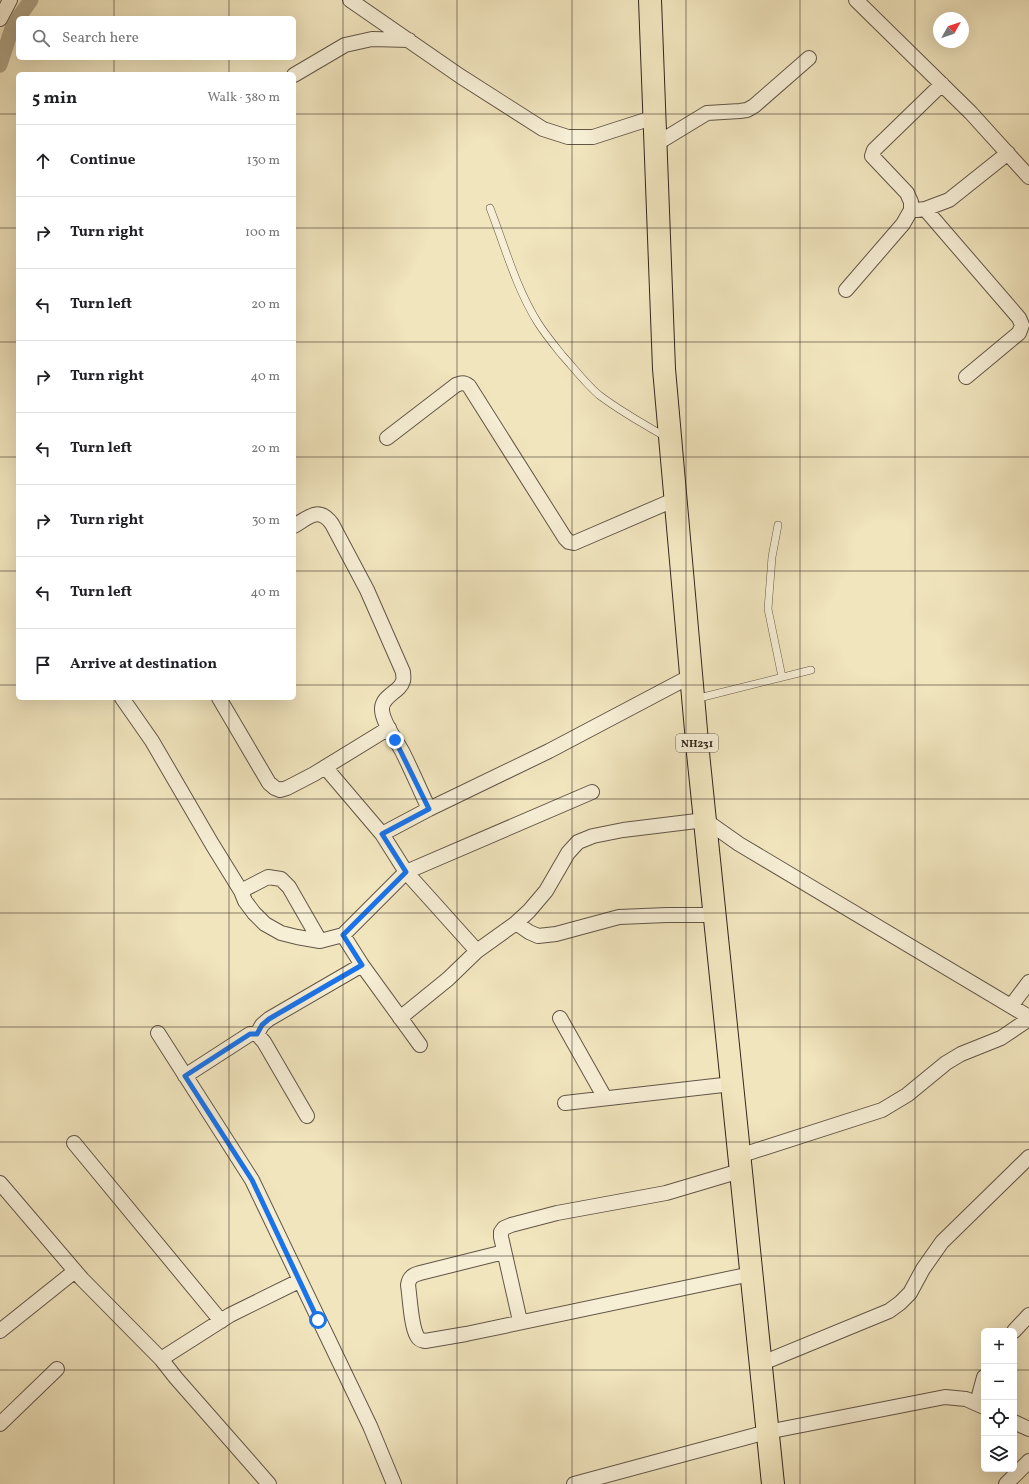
<!DOCTYPE html>
<html lang="en">
<head>
<meta charset="utf-8">
<style>
  :root { --surface:#fff; --page:#f6f6f6; --text:#202124; --muted:#757577; --line:#e0e0e0 }
  body { margin:0; font-family:Vollkorn,serif; background:var(--page); color:var(--text) }
  .controls { position:absolute; right:12px; bottom:12px; display:grid; overflow:hidden; border-radius:6px; box-shadow:0 4px 16px #0002 }
  .controls button { width:36px; height:36px; display:grid; place-items:center; padding:0; border:0; border-bottom:1px solid var(--line); background:var(--surface); color:var(--text); font:20px sans-serif }
  .compass { position:absolute; left:933px; top:12px; width:36px; height:36px; border-radius:50%; background:var(--surface); box-shadow:0 4px 16px #0002; rotate:50deg }
  .stop { position:absolute; width:12px; height:12px; margin:-9px; border:3px solid #1a73e8; border-radius:50%; background:#fff }
  .stop.end { background:#1a73e8; border-color:#fff; box-shadow:0 1px 4px #0008 }
  .list { margin:0; padding:0; list-style:none }
  h2 { display:flex; justify-content:space-between; align-items:center; height:52px; margin:0; padding:0 16px; font-size:17px }
  h2 small { font-size:13px; font-weight:400; color:var(--muted) }
  .list li { display:grid; grid-template-columns:26px 1fr auto; gap:12px; align-items:center; box-sizing:border-box; height:72px; padding:0 16px; border-top:1px solid var(--line) }
  .list b { display:block; font-size:15px; white-space:nowrap }
  .list em { font-size:13px; font-style:normal; color:var(--muted) }
  .icon { flex:none; width:22px; height:22px; fill:none; stroke:currentColor; stroke-width:2; stroke-linecap:round; stroke-linejoin:round }
  .map { position:relative; flex:none; width:1029px; height:1484px; overflow:hidden }
  .search { position:absolute; background:var(--surface); box-shadow:0 4px 16px #0002; left:16px; top:16px; width:280px; height:44px; display:flex; align-items:center; gap:10px; box-sizing:border-box; padding:0 14px; border-radius:6px; color:var(--muted); font-size:15px }
  .panel { position:absolute; background:var(--surface); box-shadow:0 4px 16px #0002; left:16px; top:72px; width:280px; height:628px; border-radius:6px }
  .map>svg:first-child { display:block }
</style>
</head>
<body>
<div class="map">
<svg width="1029" height="1484" viewBox="0 0 1029 1484">
  <rect width="100%" height="100%" fill="#f1e5be"/>
  <filter id="stains"><feTurbulence type="fractalNoise" baseFrequency=".005" numOctaves="4"/><feColorMatrix values="0 0 0 0 .2 0 0 0 0 .09 0 0 0 0 .02 0 0 0 .5 -.17"/></filter>
  <radialGradient id="worn" r=".72"><stop offset=".6" stop-color="#630" stop-opacity="0"/><stop offset="1" stop-color="#630" stop-opacity=".3"/></radialGradient>
  <g fill="none" stroke-linecap="round" stroke-linejoin="round">
    <path stroke="#b0a488" stroke-width="15" d="M 18,18 L 31,0
      M 0,65 L 12,28 L 18,19"/>
    <g stroke="#625647" stroke-width="8">
      <path id="service" d="M 490,208 C 505,247 516,288 538,323 C 545,334 554,345 562,355 C 574,368 585,383 599,395 C 620,411 643,424 666,437
        M 778,525 L 772,557 L 768,609 L 782,677
        M 695,699 L 811,670"/>
    </g>
    <g stroke="#625647" stroke-width="16">
      <path id="minor" d="M 350,0 L 460,76 L 543,129 L 568,137 L 593,137 L 655,117
        M 856,0 L 971,113 L 1029,177
        M 0,19 L 10,0
        M 294,75 L 345,45 L 372,39 L 409,40
        M 656,144 L 707,113 L 740,111 L 747,110 L 754,106 L 809,58
        M 925,209 L 1019,318 L 1022,325 L 1019,333 L 966,377
        M 917,210 L 925,209 L 949,200 L 1008,153
        M 846,290 L 903,224 L 911,210 L 911,202 L 907,193 L 872,156 L 874,150 L 942,84
        M 387,438 L 456,385 C 461,383 464,382 469,386 L 565,538 L 569,542 L 574,543 L 676,499
        M 294,526 C 309,517 319,506 332,524 L 367,590 L 403,672 C 403,675 404,679 403,681 C 400,692 383,695 382,708 C 381,721 397,741 403,753 C 412,771 420,790 429,809
        M 122,698 L 152,741 L 212,844 L 241,891 L 245,901 L 254,913 L 265,924 L 281,933 L 297,937 L 320,941 L 343,935 L 406,872 L 592,792
        M 219,698 L 269,783 L 275,788 L 280,790 L 287,788 L 314,774 L 389,728
        M 325,767 L 382,834 L 406,872 L 477,951
        M 382,834 L 429,809 L 549,751 L 691,676
        M 241,891 L 268,877 L 281,879 L 289,887 L 320,941
        M 516,923 L 529,932 L 538,936 L 556,934 L 619,917 L 667,915 L 714,915
        M 343,935 L 362,965 L 420,1045
        M 1011,1006 L 1029,982
        M 400,1018 L 448,979 L 477,951 L 516,923 L 529,911 L 546,891 L 568,853 L 578,842 L 593,836 L 623,830 L 705,820 L 739,844 L 1029,1017
        M 560,1018 L 605,1098
        M 158,1033 L 252,1180 L 370,1426 L 394,1484
        M 257,1034 L 262,1025 L 269,1019 L 362,965
        M 185,1076 L 250,1034 L 257,1034 L 264,1042 L 307,1116
        M 565,1103 L 732,1084
        M 74,1143 L 221,1321
        M 739,1156 L 882,1110 L 907,1095 L 946,1063 L 961,1054 L 1001,1038 L 1029,1019
        M 0,1183 L 82,1279 L 161,1359 L 176,1378 L 269,1484
        M 504,1252 L 420,1273 C 413,1275 409,1277 408,1285 C 410,1298 411,1326 417,1336 C 419,1340 421,1340 425,1341 L 466,1334 L 751,1274
        M 520,1321 L 501,1237 L 501,1232 L 504,1228 L 511,1225 L 557,1213 L 666,1193 L 740,1171
        M 0,1331 L 75,1271
        M 1014,1331 L 1029,1315
        M 161,1359 L 230,1315 L 299,1281
        M 760,1364 L 889,1311 L 900,1303 L 910,1293 L 923,1269 L 942,1242 L 1029,1157
        M 977,1403 L 984,1377
        M 1014,1422 L 1029,1429
        M 0,1424 L 57,1369
        M 574,1484 L 767,1432 L 945,1397 L 966,1399 L 984,1407
        M 1006,1484 L 1029,1461"/>
    </g>
    <g stroke="#32261f" stroke-width="24">
      <path id="trunk" d="M 650,0 L 664,369 L 698,753 L 773,1484"/>
    </g>
    <use href="#service" stroke="#f6eed5" stroke-width="7"/>
    <use href="#minor" stroke="#f6eed5" stroke-width="14"/>
    <use href="#trunk" stroke="#f1e5be" stroke-width="22"/>
  </g>
  <g fill="none" stroke-linecap="round" stroke-linejoin="round">
    <path stroke="#1a73e8" stroke-width="5" d="M 318,1320 L 252,1180 L 185,1076 L 250,1034 L 257,1034 L 262,1025 L 269,1019 L 362,965 L 343,935 L 406,872 L 382,834 L 429,809 L 395,740"/>
  </g>
  <path fill="none" stroke="#32261f" stroke-width="1" stroke-opacity="0.55" d="M 114,0 L 114,18M 229,0 L 229,18M 343,0 L 343,1484M 457,0 L 457,1484M 572,0 L 572,1484M 686,0 L 686,1484M 800,0 L 800,1484M 915,0 L 915,1484M 114,58 L 114,74M 229,58 L 229,74M 0,114 L 18,114M 294,114 L 1029,114M 0,228 L 18,228M 294,228 L 1029,228M 0,342 L 18,342M 294,342 L 1029,342M 0,457 L 18,457M 294,457 L 1029,457M 0,571 L 18,571M 294,571 L 1029,571M 0,685 L 18,685M 294,685 L 1029,685M 114,698 L 114,1484M 229,698 L 229,1484M 0,799 L 1029,799M 0,913 L 1029,913M 0,1027 L 1029,1027M 0,1142 L 1029,1142M 0,1256 L 1029,1256M 0,1370 L 984,1370M 1014,1370 L 1029,1370"/>
  <g text-anchor="middle" stroke-width="3.5" stroke-linejoin="round" paint-order="stroke">
    <rect fill="#f6eed5" stroke="#6d6256" stroke-width="1" x="676" y="734" width="42" height="18" rx="3"/>
    <g font-size="11" font-weight="bold" fill="#32261f">
      <text x="697" y="747">NH231</text>
    </g>
  </g>
  <rect width="100%" height="100%" filter="url(#stains)"/>
  <rect width="100%" height="100%" fill="url(#worn)"/>
</svg>
<div class="controls">
<button>+</button>
<button>−</button>
<button><svg class="icon" aria-label="locate" viewBox="0 0 24 24"><circle cx="12" cy="12" r="6"/><path d="M12 2v4M12 18v4M2 12h4M18 12h4"/></svg></button>
<button><svg class="icon" aria-label="layers" viewBox="0 0 24 24"><path d="M12 4l9 5-9 5-9-5zM3 14l9 5 9-5"/></svg></button>
</div>
<svg class="compass" viewBox="-18 -18 36 36"><path d="M0-13l5 13h-10z" fill="#e53935"/><path d="M0 13l5-13h-10z" fill="#757577"/></svg>
<div class="stop" style="left:318px;top:1320px"></div>
<div class="stop end" style="left:395px;top:740px"></div>
<div class="search"><svg class="icon" aria-label="search" viewBox="0 0 24 24"><circle cx="10" cy="10" r="6"/><path d="M15 15l6 6"/></svg>Search here</div>
<section class="panel">
<h2>5 min<small>Walk · 380 m</small></h2>
<ul class="list">
<li><svg class="icon" aria-label="ahead" viewBox="0 0 24 24"><path d="M12 20V5M6 11l6-6 6 6"/></svg><div><b>Continue</b></div><em>130 m</em></li>
<li><svg class="icon" aria-label="right" viewBox="0 0 24 24"><path d="M7 20v-9h11M14 6l5 5-5 5"/></svg><div><b>Turn right</b></div><em>100 m</em></li>
<li><svg class="icon" aria-label="left" viewBox="0 0 24 24"><path d="M17 20v-9H6M10 6l-5 5 5 5"/></svg><div><b>Turn left</b></div><em>20 m</em></li>
<li><svg class="icon" aria-label="right" viewBox="0 0 24 24"><path d="M7 20v-9h11M14 6l5 5-5 5"/></svg><div><b>Turn right</b></div><em>40 m</em></li>
<li><svg class="icon" aria-label="left" viewBox="0 0 24 24"><path d="M17 20v-9H6M10 6l-5 5 5 5"/></svg><div><b>Turn left</b></div><em>20 m</em></li>
<li><svg class="icon" aria-label="right" viewBox="0 0 24 24"><path d="M7 20v-9h11M14 6l5 5-5 5"/></svg><div><b>Turn right</b></div><em>30 m</em></li>
<li><svg class="icon" aria-label="left" viewBox="0 0 24 24"><path d="M17 20v-9H6M10 6l-5 5 5 5"/></svg><div><b>Turn left</b></div><em>40 m</em></li>
<li><svg class="icon" aria-label="arrive" viewBox="0 0 24 24"><path d="M6 21V4h12l-3 4 3 4H6"/></svg><div><b>Arrive at destination</b></div></li>
</ul>
</section>
</div>
</body>
</html>
